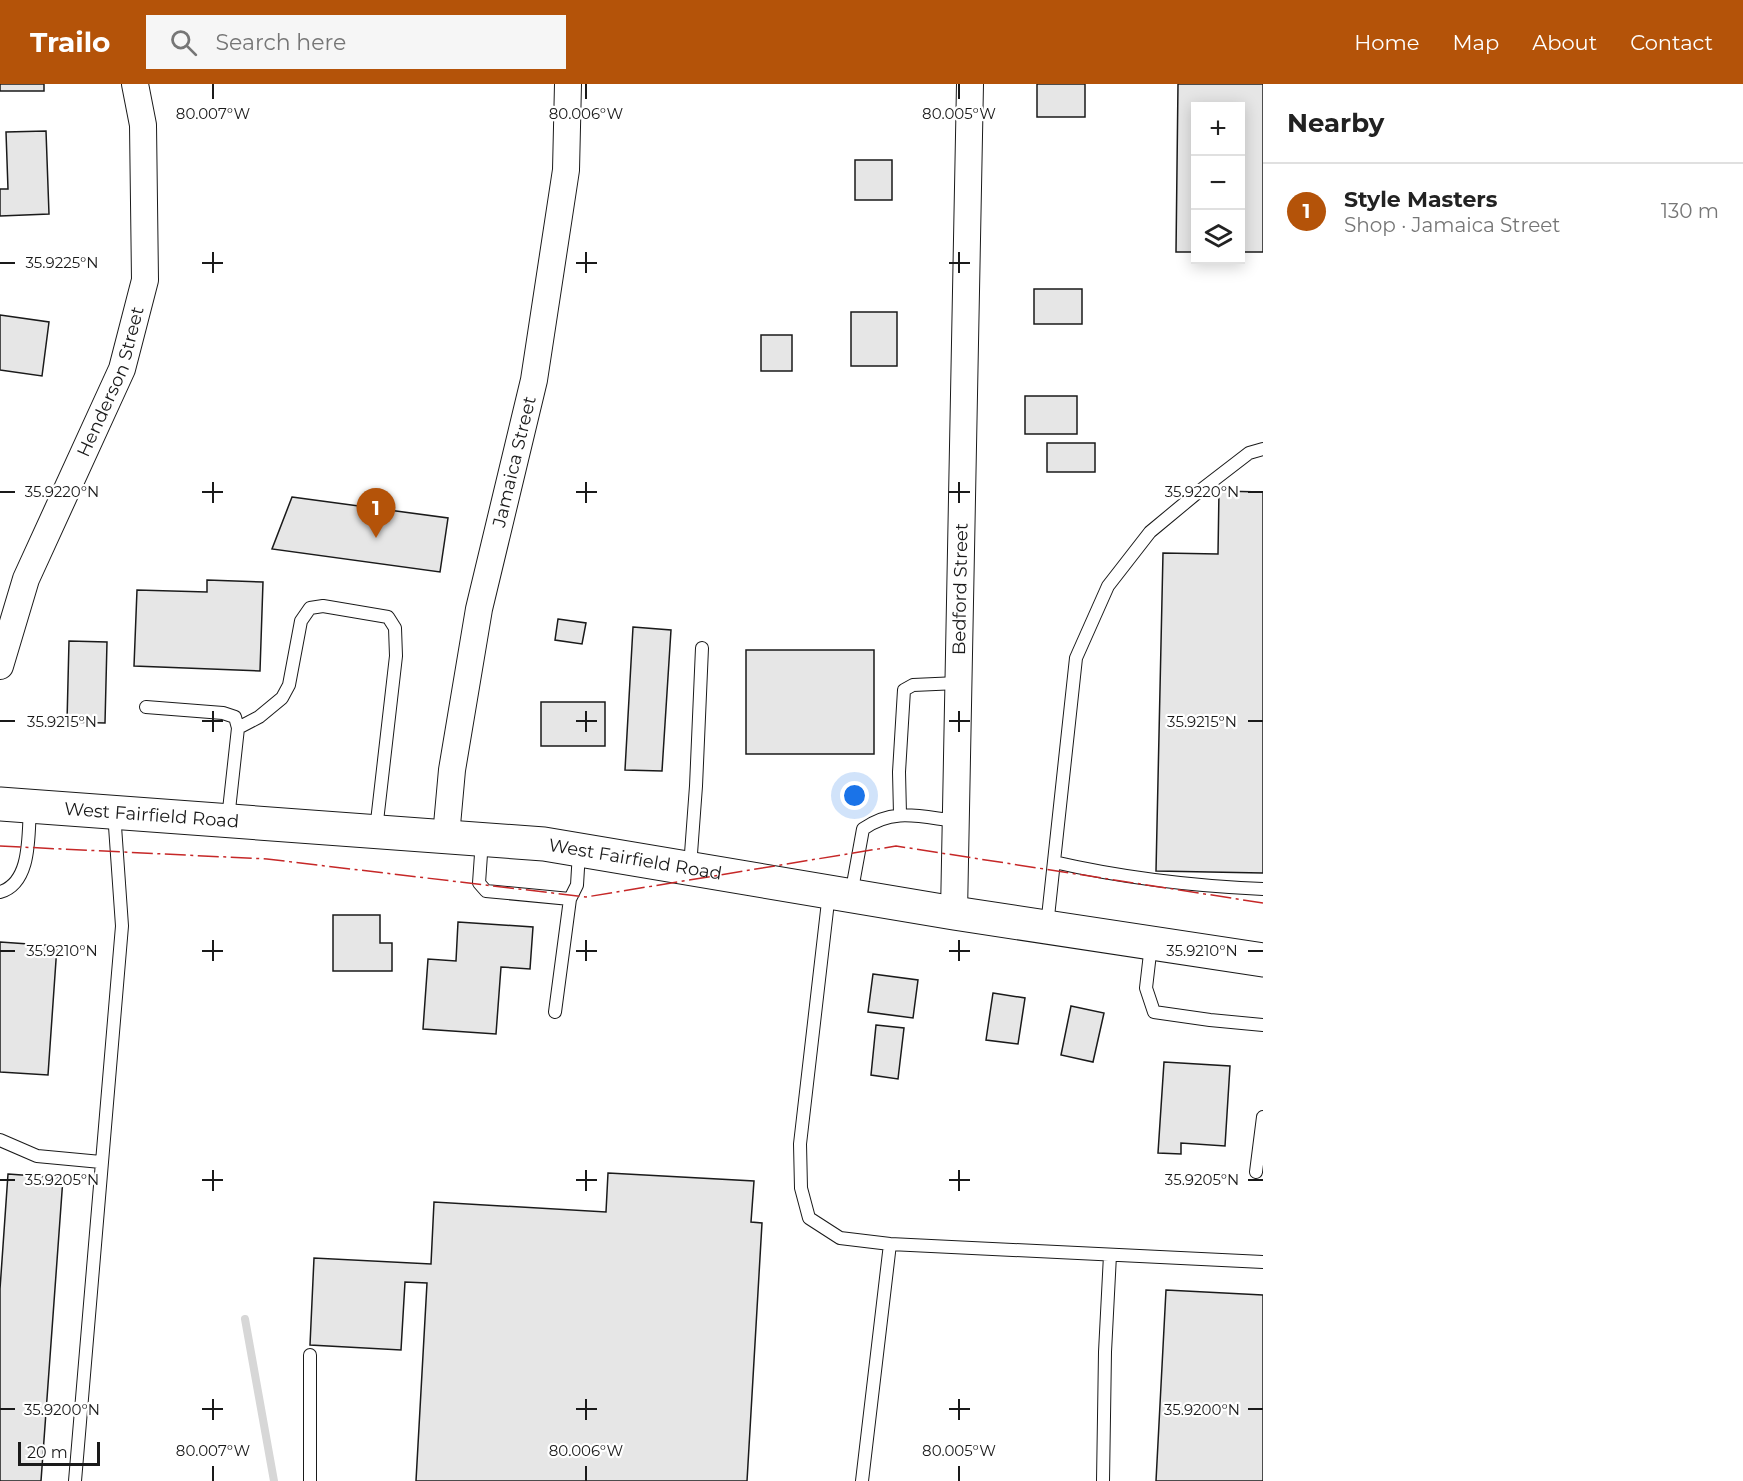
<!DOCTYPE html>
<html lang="en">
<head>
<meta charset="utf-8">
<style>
  :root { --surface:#fff; --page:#f6f6f6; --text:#222; --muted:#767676; --line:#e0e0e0; --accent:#b45309 }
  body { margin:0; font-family:Montserrat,sans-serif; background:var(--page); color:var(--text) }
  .controls { position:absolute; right:18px; top:18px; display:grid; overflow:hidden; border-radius:0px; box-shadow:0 3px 15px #0003 }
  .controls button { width:54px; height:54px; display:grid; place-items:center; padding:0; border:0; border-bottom:2px solid var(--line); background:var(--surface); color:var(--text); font:30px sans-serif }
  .scale { position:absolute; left:18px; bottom:15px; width:82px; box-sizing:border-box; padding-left:6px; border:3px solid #1a1a1a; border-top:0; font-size:16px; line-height:21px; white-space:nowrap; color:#1a1a1a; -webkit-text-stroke:4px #fff; paint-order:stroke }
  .you { position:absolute; left:855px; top:712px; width:21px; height:21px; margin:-15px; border:4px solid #fff; border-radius:50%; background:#1a73e8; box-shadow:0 0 0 9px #1a73e833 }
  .badge { display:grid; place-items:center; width:39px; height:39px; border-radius:50%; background:var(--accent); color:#fff; font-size:20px; font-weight:700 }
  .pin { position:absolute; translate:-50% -50px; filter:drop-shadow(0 2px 3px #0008) }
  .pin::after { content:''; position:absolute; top:32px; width:21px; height:18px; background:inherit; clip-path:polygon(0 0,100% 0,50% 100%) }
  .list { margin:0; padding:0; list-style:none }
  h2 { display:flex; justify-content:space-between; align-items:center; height:78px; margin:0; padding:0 24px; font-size:26px }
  h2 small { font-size:20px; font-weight:400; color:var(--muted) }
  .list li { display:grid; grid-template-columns:39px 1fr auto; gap:18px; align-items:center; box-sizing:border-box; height:96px; padding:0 24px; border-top:2px solid var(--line) }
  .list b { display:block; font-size:22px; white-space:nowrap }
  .list p { margin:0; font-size:20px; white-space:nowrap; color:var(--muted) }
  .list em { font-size:20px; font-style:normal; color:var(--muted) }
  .icon { flex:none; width:33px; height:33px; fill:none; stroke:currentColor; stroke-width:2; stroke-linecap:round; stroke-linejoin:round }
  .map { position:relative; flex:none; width:1263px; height:1397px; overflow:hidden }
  header { display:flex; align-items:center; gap:36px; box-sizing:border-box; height:84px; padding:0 30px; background:var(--accent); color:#fff }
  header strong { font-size:28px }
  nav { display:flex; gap:33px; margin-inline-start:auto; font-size:21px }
  .search { width:420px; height:54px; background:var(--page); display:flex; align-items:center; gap:15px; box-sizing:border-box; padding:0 21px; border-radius:0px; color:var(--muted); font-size:22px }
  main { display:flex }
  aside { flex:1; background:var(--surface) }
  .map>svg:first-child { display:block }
</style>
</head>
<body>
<header>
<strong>Trailo</strong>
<div class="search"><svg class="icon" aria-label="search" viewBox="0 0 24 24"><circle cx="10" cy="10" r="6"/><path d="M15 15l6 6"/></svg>Search here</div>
<nav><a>Home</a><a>Map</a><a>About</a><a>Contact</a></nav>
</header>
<main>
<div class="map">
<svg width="1263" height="1397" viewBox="0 0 1263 1397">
  <rect width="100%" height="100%" fill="#fff"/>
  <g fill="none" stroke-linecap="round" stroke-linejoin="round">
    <path stroke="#d7d7d7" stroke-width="8" d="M 245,1235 L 274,1397"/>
  </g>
  <path fill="#e6e6e6" stroke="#1a1a1a" stroke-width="1.5" d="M 0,0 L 44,0 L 44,7 L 0,7 Z
    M 1037,0 L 1085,0 L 1085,33 L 1037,33 Z
    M 1178,0 L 1263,0 L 1263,168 L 1240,168 L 1240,22 L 1196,22 L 1196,168 L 1176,168 Z
    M 46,47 L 49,130 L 0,132 L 0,105 L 8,105 L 6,48 Z
    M 855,76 L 892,76 L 892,116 L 855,116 Z
    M 1034,205 L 1082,205 L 1082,240 L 1034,240 Z
    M 851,228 L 897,228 L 897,282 L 851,282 Z
    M 0,231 L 49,238 L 42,292 L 0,286 Z
    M 761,251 L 792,251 L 792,287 L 761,287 Z
    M 1025,312 L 1077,312 L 1077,350 L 1025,350 Z
    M 1047,359 L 1095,359 L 1095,388 L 1047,388 Z
    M 1219,407 L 1263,408 L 1263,789 L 1156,787 L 1163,469 L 1218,470 Z
    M 292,413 L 448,434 L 440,488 L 272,465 Z
    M 207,496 L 263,498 L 260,587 L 134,582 L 137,506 L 207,508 Z
    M 558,535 L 586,539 L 582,560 L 555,556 Z
    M 633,543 L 671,546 L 662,687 L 625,686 Z
    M 69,557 L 107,558 L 105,639 L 67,638 Z
    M 746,566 L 874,566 L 874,670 L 746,670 Z
    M 541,618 L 605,618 L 605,662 L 541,662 Z
    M 333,831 L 380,831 L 380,859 L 392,859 L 392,887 L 333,887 Z
    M 458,838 L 533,843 L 530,885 L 501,883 L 496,950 L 423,945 L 428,875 L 456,877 Z
    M 0,858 L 57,862 L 48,991 L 0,988 Z
    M 873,890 L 918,896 L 913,934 L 868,928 Z
    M 993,909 L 1025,914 L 1018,960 L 986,956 Z
    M 1071,922 L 1104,929 L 1093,978 L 1061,971 Z
    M 876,941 L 904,944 L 898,995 L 871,991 Z
    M 1164,978 L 1230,982 L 1225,1062 L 1181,1059 L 1181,1070 L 1158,1069 Z
    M 608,1089 L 754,1097 L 751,1138 L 762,1139 L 747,1397 L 416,1397 L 427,1199 L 405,1198 L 401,1266 L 310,1261 L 314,1174 L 431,1180 L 434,1118 L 606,1128 Z
    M 8,1090 L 63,1094 L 41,1397 L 0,1397 L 0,1205 Z
    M 1166,1206 L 1263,1211 L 1263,1397 L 1156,1397 Z"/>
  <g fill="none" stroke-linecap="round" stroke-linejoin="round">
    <g stroke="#1a1a1a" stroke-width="14">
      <path id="lane" d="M 146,623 L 223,629 L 235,633 L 238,644 L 228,735
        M 238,644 L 259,633 L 282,614 L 289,601 L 301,537 L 310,524 L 323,522 L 388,533 L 395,544 L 396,572 L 376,746
        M 900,730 L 899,688 L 904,606 L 913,601 L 958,599
        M 482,756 L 479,799 L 486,807 L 570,815 L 577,801 L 579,768
        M 1054,778 C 1123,794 1192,802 1263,805
        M 690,783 L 696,702 L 702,564
        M 0,808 C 32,799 28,750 30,723
        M 829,809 L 800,1060 L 801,1104 L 809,1134 L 840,1154 L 890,1160 L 1263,1178
        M 851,811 L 863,745 C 894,723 921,733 956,737
        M 1047,842 L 1076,574 L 1108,502 L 1150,448 L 1197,409 L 1249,369 L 1263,365
        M 1151,861 L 1146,904 L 1154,928 L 1210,936 L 1263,941
        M 555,928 L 570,815
        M 0,1056 L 37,1072 L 101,1078
        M 1256,1088 L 1263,1033
        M 310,1271 L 310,1397
        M 75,1397 L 122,842 L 114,728
        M 862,1397 L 890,1160
        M 1103,1397 L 1105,1268 L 1110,1171"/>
    </g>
    <g stroke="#1a1a1a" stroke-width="28">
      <g id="street">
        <path id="s1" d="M 0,582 L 26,495 L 122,285 L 145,196 L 143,41 L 135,0"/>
        <path id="s2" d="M 446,752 L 452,686 L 479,525 L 534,296 L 566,86 L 568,0"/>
        <path id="s3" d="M 954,829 L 970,0"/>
      </g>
    </g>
    <g stroke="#1a1a1a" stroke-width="35">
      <g id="secondary">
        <path id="s4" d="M 0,720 L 544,760 L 954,829 L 1263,876"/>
      </g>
    </g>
    <use href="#lane" stroke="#fff" stroke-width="12"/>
    <use href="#street" stroke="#fff" stroke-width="26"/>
    <use href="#secondary" stroke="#fff" stroke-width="33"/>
    <path stroke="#c62828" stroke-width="1.5" stroke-dasharray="21 4.5 3 4.5" stroke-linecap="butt" d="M 0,762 L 267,775 L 586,813 L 896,762 L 1263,819"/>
  </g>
  <path fill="none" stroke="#1a1a1a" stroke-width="2" d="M 213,0 L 213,15M 586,0 L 586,15M 959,0 L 959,15M 213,168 L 213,189M 586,168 L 586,189M 959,168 L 959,189M 0,179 L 15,179M 202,179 L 223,179M 576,179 L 597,179M 949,179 L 970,179M 213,398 L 213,419M 586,398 L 586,419M 959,398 L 959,419M 0,408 L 15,408M 202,408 L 223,408M 576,408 L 597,408M 949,408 L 970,408M 1248,408 L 1263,408M 213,627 L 213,648M 586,627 L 586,648M 959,627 L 959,648M 0,637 L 15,637M 202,637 L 223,637M 576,637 L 597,637M 949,637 L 970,637M 1248,637 L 1263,637M 213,856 L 213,877M 586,856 L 586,877M 959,856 L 959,877M 0,867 L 15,867M 202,867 L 223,867M 576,867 L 597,867M 949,867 L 970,867M 1248,867 L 1263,867M 213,1086 L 213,1107M 586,1086 L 586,1107M 959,1086 L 959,1107M 0,1096 L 15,1096M 202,1096 L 223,1096M 576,1096 L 597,1096M 949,1096 L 970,1096M 1248,1096 L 1263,1096M 213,1315 L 213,1336M 586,1315 L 586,1336M 959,1315 L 959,1336M 0,1325 L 15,1325M 202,1325 L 223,1325M 576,1325 L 597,1325M 949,1325 L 970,1325M 1248,1325 L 1263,1325M 213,1382 L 213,1397M 586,1382 L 586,1397M 959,1382 L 959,1397"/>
  <g text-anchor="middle" stroke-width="4.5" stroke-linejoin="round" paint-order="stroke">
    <g font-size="18" fill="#1a1a1a" stroke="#fff">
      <text dy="6" stroke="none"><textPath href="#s1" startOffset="306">Henderson Street</textPath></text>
      <text dy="6" stroke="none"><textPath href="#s2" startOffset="381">Jamaica Street</textPath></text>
      <text dy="6" stroke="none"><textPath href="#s3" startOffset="324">Bedford Street</textPath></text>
      <text dy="6" stroke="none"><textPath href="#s4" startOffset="152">West Fairfield Road</textPath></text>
      <text dy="6" stroke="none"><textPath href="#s4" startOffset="638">West Fairfield Road</textPath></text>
    </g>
  </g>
  <g font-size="15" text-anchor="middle" fill="#1a1a1a" stroke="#fff" stroke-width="4.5" stroke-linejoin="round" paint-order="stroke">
    <text x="213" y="35">80.007°W</text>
    <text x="586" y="35">80.006°W</text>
    <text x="959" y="35">80.005°W</text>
    <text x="62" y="184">35.9225°N</text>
    <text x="62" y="413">35.9220°N</text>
    <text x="1202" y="413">35.9220°N</text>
    <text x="62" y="643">35.9215°N</text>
    <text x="1202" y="643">35.9215°N</text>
    <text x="62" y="872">35.9210°N</text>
    <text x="1202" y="872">35.9210°N</text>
    <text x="62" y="1101">35.9205°N</text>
    <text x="1202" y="1101">35.9205°N</text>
    <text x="62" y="1331">35.9200°N</text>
    <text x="1202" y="1331">35.9200°N</text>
    <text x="213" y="1372">80.007°W</text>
    <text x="586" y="1372">80.006°W</text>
    <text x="959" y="1372">80.005°W</text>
  </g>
</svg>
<div class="controls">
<button>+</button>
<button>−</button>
<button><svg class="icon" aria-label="layers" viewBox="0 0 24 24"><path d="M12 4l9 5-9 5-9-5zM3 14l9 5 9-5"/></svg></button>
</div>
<div class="scale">20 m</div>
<div class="you"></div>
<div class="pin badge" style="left:376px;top:454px">1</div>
</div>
<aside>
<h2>Nearby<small></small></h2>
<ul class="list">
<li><span class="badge">1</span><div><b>Style Masters</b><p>Shop · Jamaica Street</p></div><em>130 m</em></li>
</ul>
</aside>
</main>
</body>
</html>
